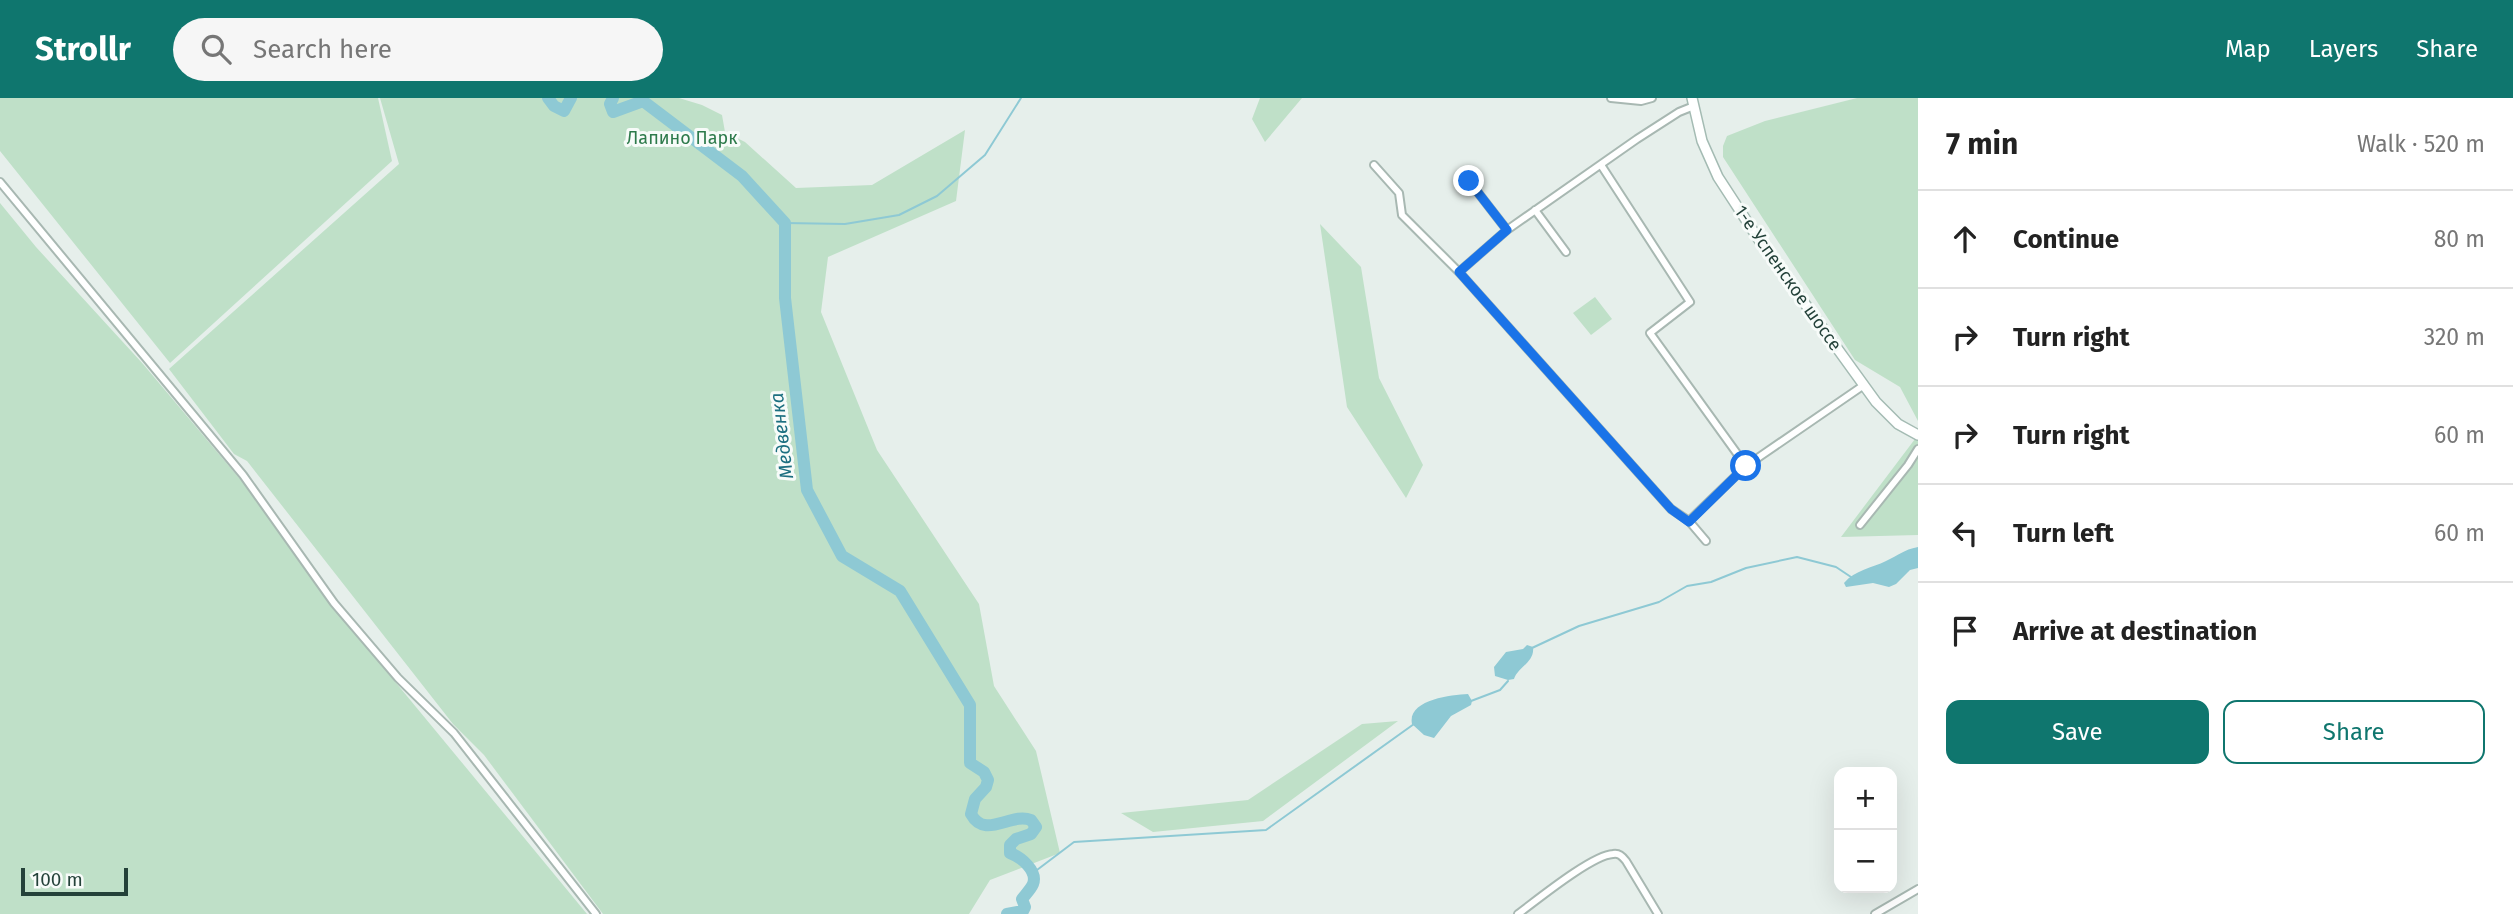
<!DOCTYPE html>
<html lang="en">
<head>
<meta charset="utf-8">
<style>
  :root { --surface:#fff; --page:#f6f6f6; --text:#222; --muted:#767676; --line:#e0e0e0; --accent:#0f766e }
  body { margin:0; font-family:"Fira Sans",sans-serif; background:var(--page); color:var(--text) }
  .controls { position:absolute; right:21px; bottom:21px; display:grid; overflow:hidden; border-radius:14px; box-shadow:0 7px 28px #0002 }
  .controls button { width:63px; height:63px; display:grid; place-items:center; padding:0; border:0; border-bottom:2px solid var(--line); background:var(--surface); color:var(--text); font:35px sans-serif }
  .scale { position:absolute; left:21px; bottom:18px; width:107px; box-sizing:border-box; padding-left:7px; border:4px solid #24423a; border-top:0; font-size:19px; line-height:24px; white-space:nowrap; color:#24423a; -webkit-text-stroke:5px #f7fbf9; paint-order:stroke }
  .stop { position:absolute; width:21px; height:21px; margin:-16px; border:5px solid #1a73e8; border-radius:50%; background:#fff }
  .stop.end { background:#1a73e8; border-color:#fff; box-shadow:0 2px 7px #0008 }
  .list { margin:0; padding:0; list-style:none }
  h2 { display:flex; justify-content:space-between; align-items:center; height:91px; margin:0; padding:0 28px; font-size:30px }
  h2 small { font-size:23px; font-weight:400; color:var(--muted) }
  .list li { display:grid; grid-template-columns:46px 1fr auto; gap:21px; align-items:center; box-sizing:border-box; height:98px; padding:0 28px; border-top:2px solid var(--line) }
  .list b { display:block; font-size:26px; white-space:nowrap }
  .list em { font-size:23px; font-style:normal; color:var(--muted) }
  .actions { display:flex; gap:14px; padding:21px 28px }
  .actions a { flex:1; padding:16px 0; border:2px solid var(--accent); border-radius:14px; text-align:center; font-size:24px; color:var(--accent) }
  .actions .main { background:var(--accent); color:#fff }
  .icon { flex:none; width:38px; height:38px; fill:none; stroke:currentColor; stroke-width:2; stroke-linecap:round; stroke-linejoin:round }
  .map { position:relative; flex:none; width:1918px; height:816px; overflow:hidden }
  header { display:flex; align-items:center; gap:42px; box-sizing:border-box; height:98px; padding:0 35px; background:var(--accent); color:#fff }
  header strong { font-size:33px }
  nav { display:flex; gap:38px; margin-inline-start:auto; font-size:24px }
  .search { width:490px; height:63px; background:var(--page); display:flex; align-items:center; gap:18px; box-sizing:border-box; padding:0 24px; border-radius:38px; color:var(--muted); font-size:26px }
  main { display:flex }
  aside { flex:1; background:var(--surface) }
  .map>svg:first-child { display:block }
</style>
</head>
<body>
<header>
<strong>Strollr</strong>
<div class="search"><svg class="icon" aria-label="search" viewBox="0 0 24 24"><circle cx="10" cy="10" r="6"/><path d="M15 15l6 6"/></svg>Search here</div>
<nav><a>Map</a><a>Layers</a><a>Share</a></nav>
</header>
<main>
<div class="map">
<svg width="1918" height="816" viewBox="0 0 1918 816">
  <rect width="100%" height="100%" fill="#e6efeb"/>
  <path fill="#bfe0c8" d="M 0,0 L 378,0 L 392,63 L 170,265 L 0,53 Z
    M 380,0 L 679,0 L 702,7 L 722,17 L 725,34 L 745,44 L 796,90 L 872,87 L 965,32 L 956,103 L 828,159 L 821,214 L 877,352 L 979,506 L 994,588 L 1036,653 L 1060,755 L 990,782 L 969,816 L 603,816 L 484,657 L 453,626 L 247,363 L 234,356 L 169,271 L 399,66 Z
    M 1260,0 L 1302,0 L 1265,44 L 1252,21 Z
    M 1857,0 L 1918,0 L 1918,323 L 1900,289 L 1855,262 L 1723,59 L 1723,48 L 1727,38 L 1765,23 Z
    M 0,105 L 36,149 L 143,266 L 245,387 L 340,517 L 587,816 L 0,816 Z
    M 1320,126 L 1361,169 L 1379,280 L 1423,367 L 1406,400 L 1347,309 Z
    M 1595,199 L 1612,221 L 1591,237 L 1573,215 Z
    M 1918,337 L 1918,437 L 1841,439 Z
    M 1398,623 L 1263,723 L 1153,734 L 1121,715 L 1248,702 L 1362,626 Z"/>
  <path fill="#8ec9d4" d="M 1918,449 L 1918,470 L 1910,472 L 1896,486 L 1889,489 L 1873,485 L 1846,489 L 1844,485 C 1855,472 1872,470 1886,463 C 1899,457 1903,452 1918,449 Z
    M 1527,547 L 1533,549 C 1535,564 1518,569 1514,581 L 1508,582 L 1495,578 L 1494,569 L 1506,554 L 1523,551 Z
    M 1468,596 L 1472,603 L 1471,607 L 1451,618 L 1434,640 L 1424,637 L 1412,626 C 1407,602 1450,597 1468,596 Z"/>
  <g fill="none" stroke-linecap="round" stroke-linejoin="round">
    <path stroke="#8ec9d4" stroke-width="2" d="M 785,125 L 845,126 L 899,117 L 937,98 L 985,57 L 1021,0
      M 1532,550 L 1579,528 L 1659,504 L 1687,488 L 1711,484 L 1746,470 L 1797,459 L 1836,469 L 1851,479
      M 1471,603 L 1500,592 L 1508,583
      M 1033,775 L 1074,744 L 1266,732 L 1414,626"/>
    <path stroke="#8ec9d4" stroke-width="12" d="M 548,0 L 554,8 L 564,13 L 571,0
      M 613,0 L 610,6 L 613,14 L 643,3 L 742,78 L 785,125 L 785,200 L 807,392 L 842,458 L 900,493 L 970,607 L 970,665 L 984,674 L 988,682 L 986,689 L 975,701 L 971,716 C 985,742 1011,714 1031,722 L 1036,729 L 1031,736 L 1016,741 L 1010,747 L 1010,755 C 1021,759 1038,773 1033,786 C 1031,791 1025,797 1022,801 L 1025,809 L 1023,813 L 1007,816"/>
    <g stroke="#a8b8b2" stroke-width="10">
      <path id="minor" d="M 1611,0 L 1641,3 L 1652,0
        M 1374,67 L 1399,95 L 1402,117 L 1459,174 L 1671,411 L 1689,423
        M 1601,67 L 1690,204 L 1650,235 L 1746,368
        M 1469,83 L 1507,132
        M 0,84 L 243,377 L 334,505 L 398,580 L 454,635 L 596,816
        M 1535,112 L 1566,154
        M 1459,174 L 1507,132 L 1637,41 L 1679,14 L 1694,8
        M 1860,427 L 1908,367 L 1918,351
        M 1706,443 L 1689,423 L 1746,368 L 1864,287
        M 1518,816 C 1537,802 1592,757 1613,756 C 1619,755 1622,758 1626,763 L 1658,816
        M 1875,816 L 1918,791"/>
    </g>
    <g stroke="#a4bbb3" stroke-width="12">
      <path id="secondary" d="M 1692,0 L 1702,43 L 1718,79 L 1761,145 L 1876,304 L 1898,326 L 1918,337"/>
    </g>
    <use href="#minor" stroke="#fff" stroke-width="6"/>
    <use href="#secondary" stroke="#fff" stroke-width="9"/>
  </g>
  <g fill="none" stroke-linecap="round" stroke-linejoin="round">
    <path stroke="#1a73e8" stroke-width="9" d="M 1469,83 L 1507,132 L 1459,174 L 1671,411 L 1689,424 L 1746,368"/>
  </g>
  <g text-anchor="middle" stroke-width="6" stroke-linejoin="round" paint-order="stroke">
    <g font-size="18" fill="#2d7a4b" stroke="#f7fbf9">
      <text x="682" y="46">Лапино Парк</text>
    </g>
    <g font-size="18" fill="#24423a" stroke="#f7fbf9">
      <text transform="translate(1788 180) rotate(55)" y="6">1-е Успенское шоссе</text>
    </g>
    <g font-size="19" font-style="italic" fill="#1c6f80" stroke="#f7fbf9">
      <text transform="translate(781 338) rotate(-97)" y="7">Медвенка</text>
    </g>
  </g>
</svg>
<div class="controls">
<button>+</button>
<button>−</button>
</div>
<div class="scale">100 m</div>
<div class="stop" style="left:1746px;top:368px"></div>
<div class="stop end" style="left:1469px;top:83px"></div>
</div>
<aside>
<h2>7 min<small>Walk · 520 m</small></h2>
<ul class="list">
<li><svg class="icon" aria-label="ahead" viewBox="0 0 24 24"><path d="M12 20V5M6 11l6-6 6 6"/></svg><div><b>Continue</b></div><em>80 m</em></li>
<li><svg class="icon" aria-label="right" viewBox="0 0 24 24"><path d="M7 20v-9h11M14 6l5 5-5 5"/></svg><div><b>Turn right</b></div><em>320 m</em></li>
<li><svg class="icon" aria-label="right" viewBox="0 0 24 24"><path d="M7 20v-9h11M14 6l5 5-5 5"/></svg><div><b>Turn right</b></div><em>60 m</em></li>
<li><svg class="icon" aria-label="left" viewBox="0 0 24 24"><path d="M17 20v-9H6M10 6l-5 5 5 5"/></svg><div><b>Turn left</b></div><em>60 m</em></li>
<li><svg class="icon" aria-label="arrive" viewBox="0 0 24 24"><path d="M6 21V4h12l-3 4 3 4H6"/></svg><div><b>Arrive at destination</b></div></li>
</ul>
<div class="actions"><a class="main">Save</a><a>Share</a></div>
</aside>
</main>
</body>
</html>
